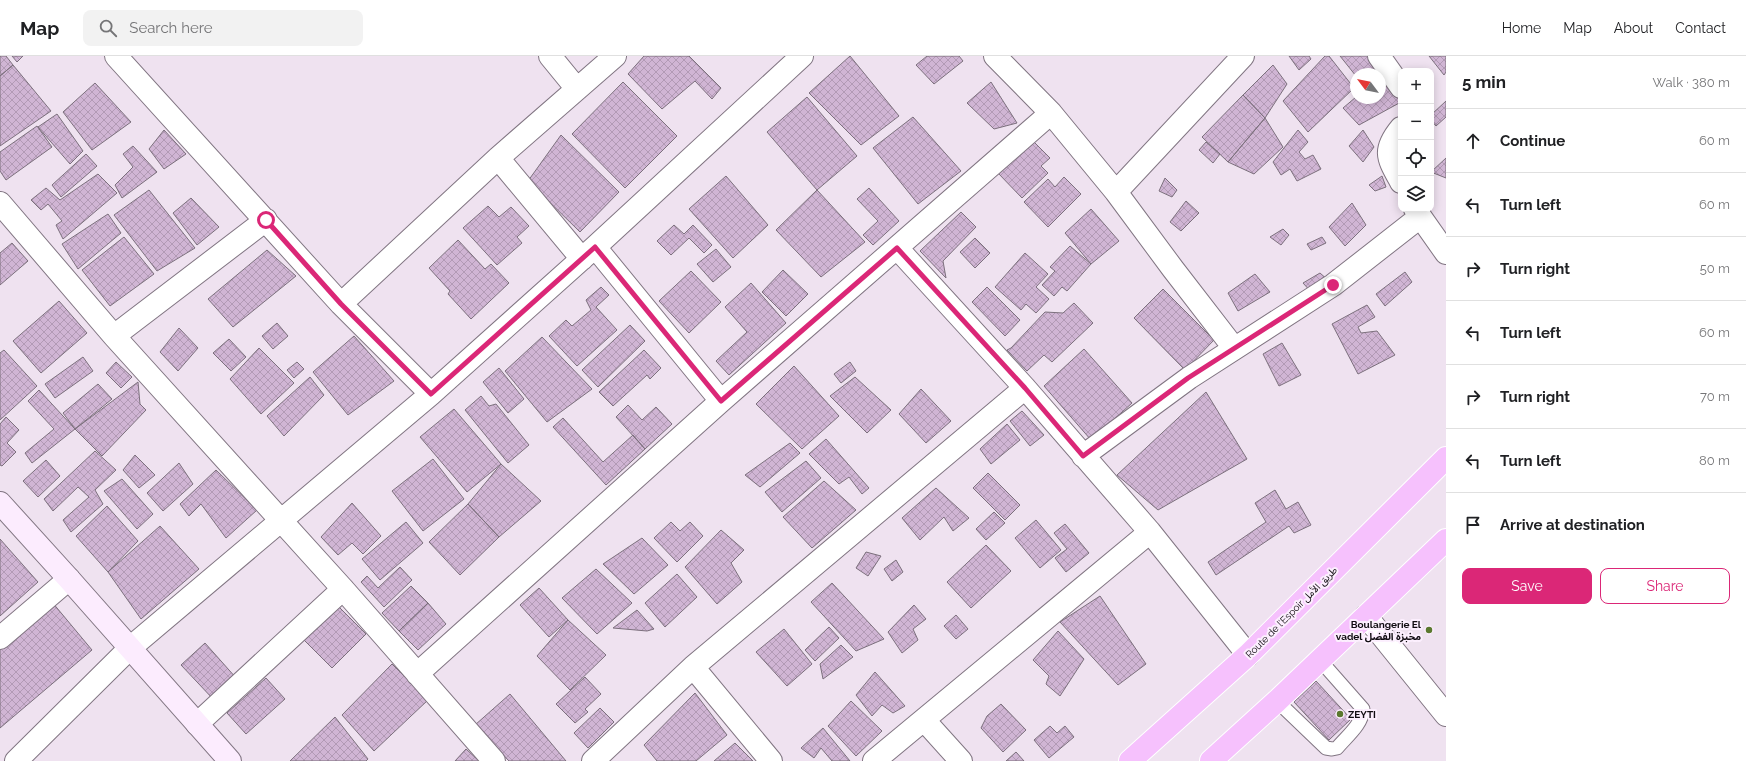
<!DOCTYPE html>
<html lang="en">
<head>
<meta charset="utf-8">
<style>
  :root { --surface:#fff; --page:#f2f2f2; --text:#202124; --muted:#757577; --line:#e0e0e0; --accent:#db2777 }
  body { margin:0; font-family:Raleway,"Noto Sans Arabic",sans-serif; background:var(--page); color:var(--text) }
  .controls { position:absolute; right:12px; top:12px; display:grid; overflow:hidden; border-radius:8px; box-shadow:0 2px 10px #0003 }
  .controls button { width:36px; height:36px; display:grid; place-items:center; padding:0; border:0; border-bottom:1px solid var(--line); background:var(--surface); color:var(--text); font:20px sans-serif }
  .compass { position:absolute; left:1350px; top:12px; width:36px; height:36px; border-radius:50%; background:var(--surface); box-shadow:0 2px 10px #0003; rotate:302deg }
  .stop { position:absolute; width:12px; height:12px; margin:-9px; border:3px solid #db2777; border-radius:50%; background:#fff }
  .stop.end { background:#db2777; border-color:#fff; box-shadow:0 1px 4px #0008 }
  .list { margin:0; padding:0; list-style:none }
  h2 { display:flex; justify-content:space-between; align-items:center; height:52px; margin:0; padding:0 16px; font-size:17px }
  h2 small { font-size:13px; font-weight:400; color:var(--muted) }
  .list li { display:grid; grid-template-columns:26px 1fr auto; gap:12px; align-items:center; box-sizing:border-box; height:64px; padding:0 16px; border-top:1px solid var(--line) }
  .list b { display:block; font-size:15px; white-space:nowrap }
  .list em { font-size:13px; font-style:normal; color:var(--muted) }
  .actions { display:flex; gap:8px; padding:12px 16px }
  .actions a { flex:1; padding:9px 0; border:1px solid var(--accent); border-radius:8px; text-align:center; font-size:14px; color:var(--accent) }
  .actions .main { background:var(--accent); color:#fff }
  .icon { flex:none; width:22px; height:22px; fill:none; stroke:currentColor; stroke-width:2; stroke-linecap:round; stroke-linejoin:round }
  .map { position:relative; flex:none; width:1446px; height:705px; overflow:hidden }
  header { display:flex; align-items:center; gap:24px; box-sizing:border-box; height:56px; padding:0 20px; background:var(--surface); border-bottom:1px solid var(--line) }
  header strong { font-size:19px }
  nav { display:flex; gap:22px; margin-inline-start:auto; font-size:14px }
  .search { width:280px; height:36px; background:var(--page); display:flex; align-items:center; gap:10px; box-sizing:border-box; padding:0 14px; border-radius:8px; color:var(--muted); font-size:15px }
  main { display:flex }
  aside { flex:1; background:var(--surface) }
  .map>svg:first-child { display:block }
</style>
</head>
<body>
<header>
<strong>Map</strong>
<div class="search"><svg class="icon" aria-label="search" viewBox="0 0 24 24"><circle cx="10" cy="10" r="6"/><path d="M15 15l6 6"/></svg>Search here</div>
<nav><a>Home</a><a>Map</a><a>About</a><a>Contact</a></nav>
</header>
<main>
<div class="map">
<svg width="1446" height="705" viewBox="0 0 1446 705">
  <defs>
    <pattern id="building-cross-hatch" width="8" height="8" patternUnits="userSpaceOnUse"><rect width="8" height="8" fill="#d0b5d4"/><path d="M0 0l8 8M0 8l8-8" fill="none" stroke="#b29ab5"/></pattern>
  </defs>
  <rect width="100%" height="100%" fill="#efe2f0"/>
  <path fill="url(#building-cross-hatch)" stroke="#7c707d" d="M 0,0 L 6,0 L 13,9 L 0,20 Z
    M 12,0 L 23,0 L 17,6 Z
    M 644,0 L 689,0 L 721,32 L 712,43 L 695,25 L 662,53 L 628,18 Z
    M 850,0 L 899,60 L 861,89 L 809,37 Z
    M 927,0 L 959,0 L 963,5 L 934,28 L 916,9 Z
    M 1289,0 L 1309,0 L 1311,3 L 1299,14 Z
    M 1325,0 L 1329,0 L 1354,32 L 1308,76 L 1283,45 Z
    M 1340,0 L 1369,0 L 1377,12 L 1370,18 L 1356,18 L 1356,20 Z
    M 1429,0 L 1446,0 L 1446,16 L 1444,19 Z
    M 13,9 L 51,55 L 0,90 L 0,20 Z
    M 1273,9 L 1287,28 L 1265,62 L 1243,39 Z
    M 1380,16 L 1401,42 L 1401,46 L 1359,69 L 1343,52 L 1356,41 L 1380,42 L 1380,18 L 1378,18 Z
    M 623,26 L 677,80 L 625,132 L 572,78 Z
    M 991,26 L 1017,67 L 994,73 L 967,47 Z
    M 95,27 L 131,66 L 92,94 L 63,56 Z
    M 1243,39 L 1265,62 L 1228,106 L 1202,81 Z
    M 807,41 L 857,100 L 817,134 L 767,76 Z
    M 1446,45 L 1446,61 L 1436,70 L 1431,64 L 1431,59 Z
    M 57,58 L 83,95 L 70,108 L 38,71 Z
    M 913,61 L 961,115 L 918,148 L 873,92 Z
    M 1265,62 L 1283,91 L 1254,118 L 1228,106 Z
    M 37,70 L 52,91 L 6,124 L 0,115 L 0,96 Z
    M 164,74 L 186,98 L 164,113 L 149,93 Z
    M 1298,74 L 1308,86 L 1299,96 L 1305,103 L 1313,99 L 1321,113 L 1297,125 L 1290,113 L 1281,119 L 1273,106 Z
    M 1363,74 L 1374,91 L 1363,106 L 1349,90 Z
    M 561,79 L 619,136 L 580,176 L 528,125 Z
    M 1032,84 L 1050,102 L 1041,110 L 1048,117 L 1022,142 L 998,117 Z
    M 1206,86 L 1220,98 L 1213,107 L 1199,94 Z
    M 133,90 L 157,116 L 122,142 L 115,129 L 133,111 L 123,98 Z
    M 86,98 L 97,110 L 61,141 L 52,129 Z
    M 1446,102 L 1446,122 L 1431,116 Z
    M 98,118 L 117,137 L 63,183 L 56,169 L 62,165 L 48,148 L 41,154 L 31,144 L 46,132 L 60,144 Z
    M 726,120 L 768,169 L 733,202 L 689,153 Z
    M 1382,120 L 1386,131 L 1375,135 L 1369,129 Z
    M 1064,121 L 1081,138 L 1048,171 L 1024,146 L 1048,123 L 1055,131 Z
    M 1165,122 L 1177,134 L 1172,141 L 1159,135 Z
    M 869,132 L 899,165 L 873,189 L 863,179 L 878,165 L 857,143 Z
    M 149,134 L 195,192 L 157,215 L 114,159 Z
    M 817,134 L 865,186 L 821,221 L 776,174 Z
    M 191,142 L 219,171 L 197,189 L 173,157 Z
    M 1186,145 L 1199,157 L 1181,175 L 1170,166 Z
    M 1352,147 L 1366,169 L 1345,190 L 1329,171 Z
    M 488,150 L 499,161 L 511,151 L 529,170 L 517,181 L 522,187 L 497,209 L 463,172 Z
    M 1091,153 L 1119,185 L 1091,208 L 1065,177 Z
    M 961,156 L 976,171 L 943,205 L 946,222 L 920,195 Z
    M 108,158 L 121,177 L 78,213 L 62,188 Z
    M 674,169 L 684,178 L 693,169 L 712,189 L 704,197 L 689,182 L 671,199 L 657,185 Z
    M 1283,173 L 1289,179 L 1281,189 L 1270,181 Z
    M 124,181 L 154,218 L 110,250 L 82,214 Z
    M 1322,181 L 1326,187 L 1311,194 L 1307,188 Z
    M 975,182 L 990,197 L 975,212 L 960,196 Z
    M 458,184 L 485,213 L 491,208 L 509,227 L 471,263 L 448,238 L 450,235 L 429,212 Z
    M 12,187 L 28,205 L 0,229 L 0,197 Z
    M 1070,190 L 1091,208 L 1067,235 L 1062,231 L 1054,240 L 1042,229 L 1055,215 L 1050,211 Z
    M 716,193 L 731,211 L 713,226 L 697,208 Z
    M 267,194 L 296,220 L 233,271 L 208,243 Z
    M 1025,197 L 1048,218 L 1036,231 L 1049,243 L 1036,257 L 1026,248 L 1021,254 L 995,231 Z
    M 783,214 L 808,238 L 786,260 L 762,236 Z
    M 691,215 L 721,246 L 689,277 L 659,245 Z
    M 1405,216 L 1412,226 L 1385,250 L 1376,238 Z
    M 1320,217 L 1329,225 L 1312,237 L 1303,227 Z
    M 1255,218 L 1270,236 L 1238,255 L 1228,237 Z
    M 751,227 L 786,267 L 729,319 L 716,305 L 747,276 L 725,251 Z
    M 601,231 L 609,239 L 596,251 L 617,274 L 577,310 L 549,280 L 566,264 L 572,270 L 591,254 L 586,244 Z
    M 987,231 L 1020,264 L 1005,280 L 972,246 Z
    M 1163,233 L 1214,284 L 1185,314 L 1134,262 Z
    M 59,245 L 87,277 L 41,317 L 13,285 Z
    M 1074,247 L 1093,267 L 1052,306 L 1044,299 L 1027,315 L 1007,294 L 1011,292 L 1045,256 L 1063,257 Z
    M 1367,249 L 1375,261 L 1358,271 L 1361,277 L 1377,275 L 1395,299 L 1358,318 L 1332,268 Z
    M 277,267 L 288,280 L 273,293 L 262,280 Z
    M 630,269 L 645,285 L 598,331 L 582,314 Z
    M 179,272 L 198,292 L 178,315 L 160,296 Z
    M 354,280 L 394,325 L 348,359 L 313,316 Z
    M 542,281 L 592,333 L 547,366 L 505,315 Z
    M 229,283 L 246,301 L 231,315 L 213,297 Z
    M 1282,287 L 1301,319 L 1279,330 L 1263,298 Z
    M 259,292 L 294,327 L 261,358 L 230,323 Z
    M 1084,293 L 1132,347 L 1091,384 L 1044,330 Z
    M 4,294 L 37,330 L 0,364 L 0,297 Z
    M 644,294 L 661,312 L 650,323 L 647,319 L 613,350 L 599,336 Z
    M 83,301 L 93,315 L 55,342 L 45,328 Z
    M 116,306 L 132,321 L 121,332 L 106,317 Z
    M 297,306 L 304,313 L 294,322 L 287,314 Z
    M 850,306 L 856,315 L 841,327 L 834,318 Z
    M 794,310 L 839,360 L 802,393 L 756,348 Z
    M 499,312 L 524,343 L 508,357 L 483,326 Z
    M 310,321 L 324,339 L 284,380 L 267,360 Z
    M 855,321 L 891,354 L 867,377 L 830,340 Z
    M 138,326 L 140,348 L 146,354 L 102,400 L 75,373 Z
    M 98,328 L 112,343 L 75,373 L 63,357 Z
    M 921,333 L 951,365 L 926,387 L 899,358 Z
    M 39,334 L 75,373 L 32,407 L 25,397 L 54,373 L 28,345 Z
    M 1206,336 L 1247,403 L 1158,454 L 1117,419 Z
    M 481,340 L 489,350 L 496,348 L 529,389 L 508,407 L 465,354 Z
    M 628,349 L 642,364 L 656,351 L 672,368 L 645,393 L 616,361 Z
    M 454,353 L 501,408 L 467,436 L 420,381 Z
    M 1022,355 L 1044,379 L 1030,390 L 1010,365 Z
    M 6,361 L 19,374 L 7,387 L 16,396 L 2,410 L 0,409 L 0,368 Z
    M 563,362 L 603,406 L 633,379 L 645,393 L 606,429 L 553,371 Z
    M 1007,368 L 1020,384 L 991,408 L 980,393 Z
    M 826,383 L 869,432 L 862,438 L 849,421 L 839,428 L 809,398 Z
    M 790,387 L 800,397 L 760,431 L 745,419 Z
    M 95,395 L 116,414 L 95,434 L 103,448 L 71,476 L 63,464 L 89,441 L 78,431 L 53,455 L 44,443 Z
    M 135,399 L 155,419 L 139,432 L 123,414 Z
    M 433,403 L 464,443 L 423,475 L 392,435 Z
    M 46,404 L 60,420 L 38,441 L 23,425 Z
    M 806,405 L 821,422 L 782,456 L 765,436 Z
    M 179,407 L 193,428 L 163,455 L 147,437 Z
    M 501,408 L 541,445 L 499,481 L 468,448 Z
    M 216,414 L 257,454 L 226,482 L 201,448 L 189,460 L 180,448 Z
    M 988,417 L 1020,449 L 1005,464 L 973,432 Z
    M 122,423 L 153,458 L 137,473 L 104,435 Z
    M 824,425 L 856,454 L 812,492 L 783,461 Z
    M 936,432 L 969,462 L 953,475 L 944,461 L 920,484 L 902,462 Z
    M 1275,434 L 1286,453 L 1298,446 L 1311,469 L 1294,477 L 1289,470 L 1216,519 L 1208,506 L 1266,466 L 1255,447 Z
    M 352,447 L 381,480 L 363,498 L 352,487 L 338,499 L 321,481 Z
    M 468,448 L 499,481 L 460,519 L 429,486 Z
    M 107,450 L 138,485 L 108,516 L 76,480 Z
    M 994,456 L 1005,467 L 986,484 L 976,473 Z
    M 1036,464 L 1061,494 L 1040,512 L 1015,482 Z
    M 406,466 L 423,487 L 380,524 L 362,503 Z
    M 671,466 L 680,475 L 690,466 L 703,480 L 677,506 L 654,482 Z
    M 1065,468 L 1089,497 L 1066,516 L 1055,502 L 1067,493 L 1054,477 Z
    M 160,470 L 199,513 L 141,563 L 108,516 Z
    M 721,474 L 744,494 L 731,507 L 742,526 L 717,548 L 685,511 Z
    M 642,482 L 668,509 L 634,538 L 603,508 Z
    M 0,483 L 38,526 L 0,560 Z
    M 986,489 L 1011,515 L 971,552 L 947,526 Z
    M 866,496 L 881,500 L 868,520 L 856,512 Z
    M 896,504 L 903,516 L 892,525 L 884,513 Z
    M 400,511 L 412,524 L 384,551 L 361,526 L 367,520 L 378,532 Z
    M 596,513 L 632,547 L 597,578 L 562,542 Z
    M 677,518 L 697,541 L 665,571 L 645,547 Z
    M 832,527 L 884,583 L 856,595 L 811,546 Z
    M 411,530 L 428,547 L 399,575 L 382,557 Z
    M 539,532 L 568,564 L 549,581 L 520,549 Z
    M 1100,540 L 1146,608 L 1118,629 L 1060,566 Z
    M 52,546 L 92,594 L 0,672 L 0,591 Z
    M 428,547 L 446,568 L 418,594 L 399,575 Z
    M 914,549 L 926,563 L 913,573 L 918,584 L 902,597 L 888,576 Z
    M 339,551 L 366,578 L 332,612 L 304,584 Z
    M 637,554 L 654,573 L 647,575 L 613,572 Z
    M 956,559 L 968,573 L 956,583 L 944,570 Z
    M 568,564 L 606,599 L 570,634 L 537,600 Z
    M 829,571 L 839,582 L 815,605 L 805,594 Z
    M 784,573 L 812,608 L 787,630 L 756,596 Z
    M 1058,575 L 1084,603 L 1060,640 L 1046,628 L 1049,620 L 1033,604 Z
    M 205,587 L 237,623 L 214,644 L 181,609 Z
    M 841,589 L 853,601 L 823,623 L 820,608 Z
    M 392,608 L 428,644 L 374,695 L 342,659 Z
    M 875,616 L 905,650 L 893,657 L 882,649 L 872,660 L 856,639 Z
    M 585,621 L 601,638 L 585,653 L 588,656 L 575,667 L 556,648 Z
    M 266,622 L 285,643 L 246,678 L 227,657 Z
    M 1316,625 L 1351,663 L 1329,684 L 1294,646 Z
    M 695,637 L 727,679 L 696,705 L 657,705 L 644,689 Z
    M 510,638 L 566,705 L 509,705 L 475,669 Z
    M 851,645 L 882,675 L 856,700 L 828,670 Z
    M 1001,648 L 1026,674 L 1003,696 L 981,672 L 987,660 Z
    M 600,652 L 614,666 L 588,692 L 574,677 Z
    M 335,661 L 368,703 L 366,705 L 290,705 Z
    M 1050,670 L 1057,677 L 1065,670 L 1074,681 L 1049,702 L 1034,684 Z
    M 823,672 L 850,705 L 832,705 L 821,692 L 814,702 L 801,692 Z
    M 735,687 L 753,705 L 714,705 Z
    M 466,693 L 479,705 L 455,705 Z
    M 1016,696 L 1024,705 L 1006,705 Z"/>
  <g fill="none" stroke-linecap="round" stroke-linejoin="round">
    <g stroke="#817582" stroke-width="15">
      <path id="lane" d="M 1277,645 L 1326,692 L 1332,693 L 1337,692 C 1347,680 1362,669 1363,653 L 1319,603"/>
    </g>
    <g stroke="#817582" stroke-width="24">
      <path id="street" d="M 116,0 L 341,248 L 431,338
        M 550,0 L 577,33
        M 995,0 L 1051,57 L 1116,136 L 1173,213 L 1234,292
        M 1379,0 L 1401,31
        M 1401,72 C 1382,95 1388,102 1401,126
        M 498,102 L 582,203
        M 1116,136 L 1243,0
        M 0,147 L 114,280 L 343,533 L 494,705
        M 1415,153 L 1446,197
        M 595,191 L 721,345
        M 897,192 L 1025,332 L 1150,476 L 1248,599
        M 341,248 L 498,102 L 615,0
        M 114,280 L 266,164
        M 1083,400 L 1189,322 L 1333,229 L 1420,161
        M 1366,560 L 1446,659
        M 0,582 L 69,523
        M 693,611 L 771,705
        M 417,618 L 721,345 L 1051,57
        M 924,664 L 961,705
        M 197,668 L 343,533
        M 16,705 L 130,592 L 431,338 L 595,191 L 802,0
        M 593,705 L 693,611 L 1025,332
        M 874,705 L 1150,476"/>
    </g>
    <g stroke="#817582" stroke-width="24">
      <path id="secondary" d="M 0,447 L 69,523 L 230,705"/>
    </g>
    <g stroke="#fff" stroke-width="24">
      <path id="highway" d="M 1130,705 L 1248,599 L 1446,402
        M 1211,705 L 1277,645 L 1446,484"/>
    </g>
    <use href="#lane" stroke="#fff" stroke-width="13"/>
    <use href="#street" stroke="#fff" stroke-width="22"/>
    <use href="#secondary" stroke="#fcecfe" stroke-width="22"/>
    <use href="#highway" stroke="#f6c1fd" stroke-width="22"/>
  </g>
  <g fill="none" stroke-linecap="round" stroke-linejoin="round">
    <path stroke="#db2777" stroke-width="5" d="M 266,164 L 341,248 L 431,338 L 595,191 L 721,345 L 897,192 L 1025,332 L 1083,400 L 1188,322 L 1333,229"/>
  </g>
  <g fill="#5a782e" stroke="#fceffe" stroke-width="1.5">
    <circle cx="1429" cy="574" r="4"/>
    <circle cx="1340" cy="658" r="4"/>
  </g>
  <g text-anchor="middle" stroke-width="4" stroke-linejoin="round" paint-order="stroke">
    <g font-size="10" fill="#110d12" stroke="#fceffe">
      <text transform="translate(1291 556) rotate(-45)" y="4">Route de l’Espoir طريق الأمل</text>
    </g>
    <g font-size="10" font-weight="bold" fill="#110d12" stroke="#fceffe" text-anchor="end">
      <text x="1421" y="572">Boulangerie El<tspan x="1421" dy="12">vadel مخبزة الفضل</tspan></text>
      <text x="1348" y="662" text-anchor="start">ZEYTI</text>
    </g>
  </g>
</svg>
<div class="controls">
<button>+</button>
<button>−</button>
<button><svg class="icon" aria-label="locate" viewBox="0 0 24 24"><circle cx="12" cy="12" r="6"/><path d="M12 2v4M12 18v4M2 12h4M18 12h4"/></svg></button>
<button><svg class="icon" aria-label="layers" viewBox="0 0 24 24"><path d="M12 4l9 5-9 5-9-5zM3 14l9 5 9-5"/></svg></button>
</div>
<svg class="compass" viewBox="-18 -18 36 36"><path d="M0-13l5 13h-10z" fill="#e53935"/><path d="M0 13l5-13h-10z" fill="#757577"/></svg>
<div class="stop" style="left:266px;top:164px"></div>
<div class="stop end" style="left:1333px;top:229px"></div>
</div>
<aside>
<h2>5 min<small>Walk · 380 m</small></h2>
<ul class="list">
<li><svg class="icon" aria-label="ahead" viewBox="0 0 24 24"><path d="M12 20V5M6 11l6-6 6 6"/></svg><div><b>Continue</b></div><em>60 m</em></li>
<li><svg class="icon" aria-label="left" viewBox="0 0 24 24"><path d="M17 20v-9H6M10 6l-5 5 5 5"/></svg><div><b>Turn left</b></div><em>60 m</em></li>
<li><svg class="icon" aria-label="right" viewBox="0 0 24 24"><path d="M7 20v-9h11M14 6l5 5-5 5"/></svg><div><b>Turn right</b></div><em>50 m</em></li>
<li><svg class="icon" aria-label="left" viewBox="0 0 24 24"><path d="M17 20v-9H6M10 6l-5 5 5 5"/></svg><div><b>Turn left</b></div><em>60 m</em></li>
<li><svg class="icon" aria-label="right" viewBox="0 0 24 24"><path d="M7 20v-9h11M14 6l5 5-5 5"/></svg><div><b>Turn right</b></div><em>70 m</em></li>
<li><svg class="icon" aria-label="left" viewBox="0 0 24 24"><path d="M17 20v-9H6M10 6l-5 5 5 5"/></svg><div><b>Turn left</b></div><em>80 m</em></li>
<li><svg class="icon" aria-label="arrive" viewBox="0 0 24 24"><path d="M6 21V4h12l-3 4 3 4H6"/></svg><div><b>Arrive at destination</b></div></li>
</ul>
<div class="actions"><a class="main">Save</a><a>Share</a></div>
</aside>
</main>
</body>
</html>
